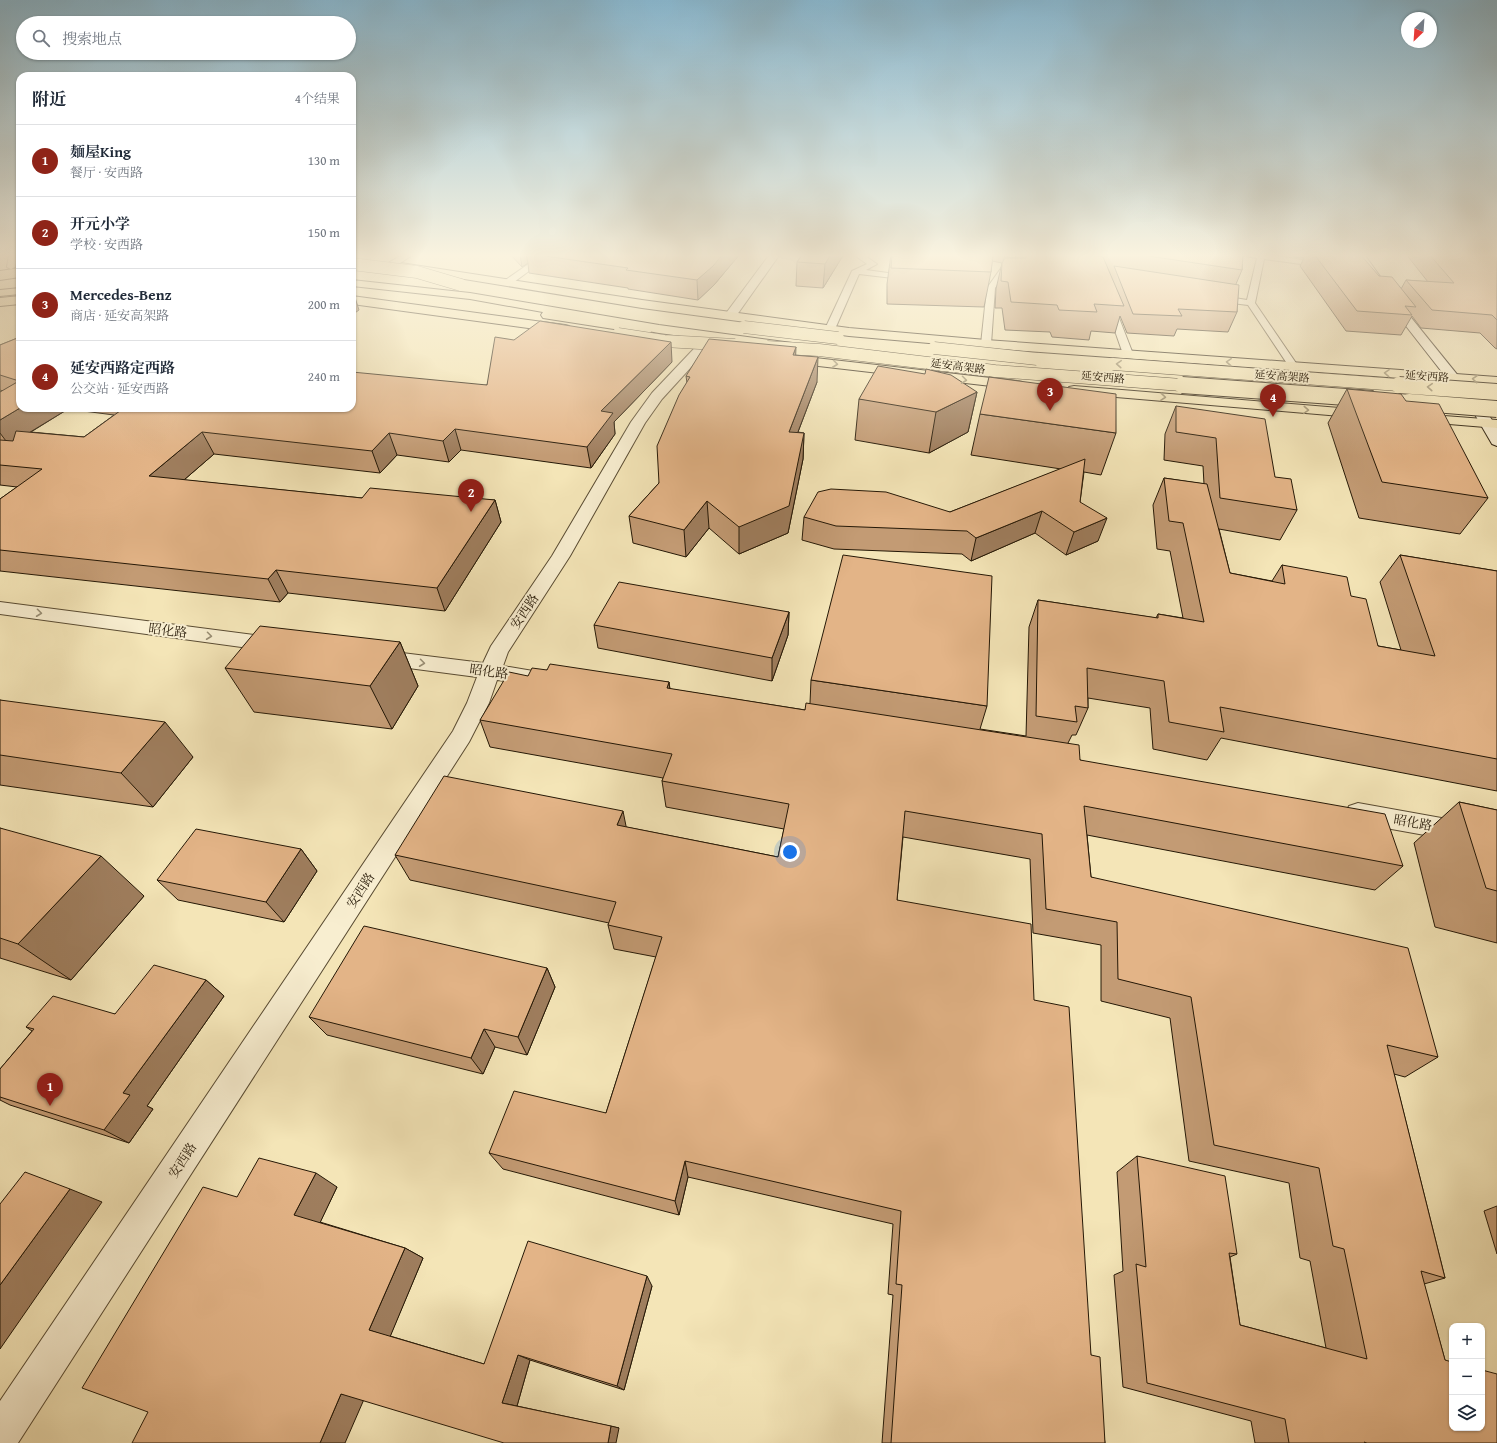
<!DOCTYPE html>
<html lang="zh">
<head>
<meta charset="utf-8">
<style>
  :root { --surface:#fff; --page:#f2f2f3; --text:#1f2937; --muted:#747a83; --line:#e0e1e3; --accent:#8f2418 }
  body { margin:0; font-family:"Gentium Book Plus","Noto Serif SC",serif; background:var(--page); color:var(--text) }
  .controls { position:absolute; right:12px; bottom:12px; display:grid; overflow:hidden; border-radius:8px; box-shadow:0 1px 3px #0004 }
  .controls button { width:36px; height:36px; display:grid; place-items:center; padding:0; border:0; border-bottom:1px solid var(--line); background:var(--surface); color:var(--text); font:20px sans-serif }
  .compass { position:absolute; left:1401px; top:12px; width:36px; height:36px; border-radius:50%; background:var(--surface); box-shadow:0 1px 3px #0004; rotate:205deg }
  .you { position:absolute; left:790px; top:852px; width:14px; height:14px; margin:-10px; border:3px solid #fff; border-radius:50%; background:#1a73e8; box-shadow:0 0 0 6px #1a73e833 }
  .badge { display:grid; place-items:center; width:26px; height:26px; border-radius:50%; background:var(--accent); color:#fff; font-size:13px; font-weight:700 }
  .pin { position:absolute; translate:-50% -33px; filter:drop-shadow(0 1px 2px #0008) }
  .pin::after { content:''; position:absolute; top:21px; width:14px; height:12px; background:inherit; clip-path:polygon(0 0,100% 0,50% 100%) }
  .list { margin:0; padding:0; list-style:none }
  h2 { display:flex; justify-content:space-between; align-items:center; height:52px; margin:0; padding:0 16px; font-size:17px }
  h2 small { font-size:13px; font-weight:400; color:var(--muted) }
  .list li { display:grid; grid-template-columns:26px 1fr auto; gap:12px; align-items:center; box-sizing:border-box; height:72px; padding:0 16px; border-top:1px solid var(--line) }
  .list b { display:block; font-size:15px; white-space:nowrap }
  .list p { margin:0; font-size:13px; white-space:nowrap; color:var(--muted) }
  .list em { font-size:13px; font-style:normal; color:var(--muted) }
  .icon { flex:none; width:22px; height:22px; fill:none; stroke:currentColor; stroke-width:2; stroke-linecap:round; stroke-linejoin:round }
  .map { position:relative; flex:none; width:1497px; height:1443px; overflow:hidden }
  .search { position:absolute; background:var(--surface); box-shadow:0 1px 3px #0004; left:16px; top:16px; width:340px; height:44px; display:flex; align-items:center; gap:10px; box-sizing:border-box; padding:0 14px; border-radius:22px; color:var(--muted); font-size:15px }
  .panel { position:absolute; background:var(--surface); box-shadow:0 1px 3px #0004; left:16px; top:72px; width:340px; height:340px; border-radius:12px }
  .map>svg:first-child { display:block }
</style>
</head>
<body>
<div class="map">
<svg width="1497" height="1443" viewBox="0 0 1497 1443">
  <rect width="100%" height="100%" fill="#f4e5b7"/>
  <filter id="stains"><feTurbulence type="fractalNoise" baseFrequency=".005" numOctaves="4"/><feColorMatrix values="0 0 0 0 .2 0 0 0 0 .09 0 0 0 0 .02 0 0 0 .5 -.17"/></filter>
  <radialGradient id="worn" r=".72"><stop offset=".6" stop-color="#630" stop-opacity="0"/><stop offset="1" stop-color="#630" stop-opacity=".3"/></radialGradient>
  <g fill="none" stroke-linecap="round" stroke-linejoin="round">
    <g stroke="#594b32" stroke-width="2">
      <path id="lane" d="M 9,254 L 17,254 L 15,267 L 11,269 L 7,267 Z
        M 404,254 L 414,254 L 394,267 L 388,267 L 388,263 Z
        M 543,254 L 552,254 L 510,285 L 504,285 L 503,283 L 504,281 Z
        M 853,254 L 862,254 L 877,264 L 866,270 L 910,276 L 914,278 L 910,280 L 859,274 L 835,329 L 833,331 L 827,331 L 825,329 L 852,271 L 867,264 Z
        M 1011,254 L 1019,254 L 995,288 L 991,344 L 989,346 L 983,346 L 981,344 L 987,288 Z
        M 1241,254 L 1263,254 L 1323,263 L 1327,265 L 1323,267 L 1264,259 L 1255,303 L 1298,366 L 1296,368 L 1290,368 L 1248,305 L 1216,301 L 1212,298 L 1216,295 L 1247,300 L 1257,258 L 1245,256 Z
        M 1110,302 L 1114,305 L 1133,354 L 1131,356 L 1125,356 L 1123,354 L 1106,305 Z"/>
    </g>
    <g stroke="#594b32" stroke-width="2">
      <path id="street" d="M 770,254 L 780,254 L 734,319 L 726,319 L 724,316 Z
        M 710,335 L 714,336 L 716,339 L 714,342 L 662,399 L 645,423 L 570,556 L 508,652 L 503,666 L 545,673 L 548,678 L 545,683 L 538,685 L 497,680 L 489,703 L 469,742 L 18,1443 L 0,1443 L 0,1401 L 453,731 L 467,703 L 477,677 L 378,664 L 371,662 L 368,657 L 371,652 L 378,650 L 483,663 L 491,646 L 552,556 L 631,422 L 652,393 L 706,336 Z
        M 0,602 L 278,638 L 285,640 L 288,645 L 285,650 L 278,652 L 0,614 Z
        M 1358,803 L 1497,828 L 1497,848 L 1358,823 L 1349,820 L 1346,813 L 1349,806 Z"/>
    </g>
    <g stroke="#251806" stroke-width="2">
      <path id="secondary" d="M 1354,254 L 1364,254 L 1396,299 L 1485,409 L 1497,428 L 1497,446 L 1492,444 L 1474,413 L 1388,303 Z"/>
    </g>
    <g stroke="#251806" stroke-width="2">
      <path id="primary" d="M 401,263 L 642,300 L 849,328 L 986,340 L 1497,377 L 1497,385 L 986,348 L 849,336 L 642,308 L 397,268 L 396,266 Z
        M 20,271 L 20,277 L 0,280 L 0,274 Z
        M 20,296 L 20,304 L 0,306 L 0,298 Z
        M 352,296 L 565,325 L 569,326 L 571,329 L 569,332 L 565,333 L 352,304 Z
        M 547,311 L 646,326 L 650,327 L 652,330 L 650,333 L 646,334 L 543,318 L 541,315 L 543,312 Z
        M 789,355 L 1017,381 L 1022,382 L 1024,385 L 1022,388 L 1017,389 L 784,362 L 782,359 L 784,356 Z
        M 1074,386 L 1364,410 L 1369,411 L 1371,414 L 1369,417 L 1364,418 L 1069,393 L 1067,390 L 1069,387 Z
        M 1418,414 L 1497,420 L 1497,428 L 1413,421 L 1411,418 L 1413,415 Z"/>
    </g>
    <g stroke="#251806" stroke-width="2">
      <path id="highway" d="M 20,268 L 20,274 L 0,277 L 0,271 Z
        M 352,280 L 470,293 L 659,325 L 792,343 L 797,344 L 798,347 L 797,350 L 792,351 L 659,333 L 470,299 L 352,286 Z
        M 20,288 L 20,294 L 0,296 L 0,290 Z"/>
    </g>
    <use href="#lane" fill="#f8eed0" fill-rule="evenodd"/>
    <use href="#street" fill="#f8eed0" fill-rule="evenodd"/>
    <use href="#secondary" fill="#f8eed0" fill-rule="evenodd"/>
    <use href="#primary" fill="#f4e5b7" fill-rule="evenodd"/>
    <use href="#highway" fill="#f4e5b7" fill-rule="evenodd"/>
    <g stroke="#251806" stroke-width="13" stroke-linecap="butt">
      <path id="highway-bridge-far1" d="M 352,264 L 417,272 L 461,285
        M 744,327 L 838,338
        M 618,334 L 664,341 L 735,345
        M 767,347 L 819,350 L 995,371 L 1195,386
        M 934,348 L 1037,359
        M 1113,364 L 1412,386"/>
    </g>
    <g stroke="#251806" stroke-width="18" stroke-linecap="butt">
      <path id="highway-bridge" d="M 1182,385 L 1373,399
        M 1399,385 L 1497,392
        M 1409,402 L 1497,409"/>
    </g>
    <use href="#highway-bridge-far1" stroke="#f4e5b7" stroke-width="12"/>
    <use href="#highway-bridge" stroke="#f4e5b7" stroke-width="16"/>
  </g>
  <path fill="#c39b74" stroke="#251806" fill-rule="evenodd" d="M 510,254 L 740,254 L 714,285 L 698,300 L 628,289 L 628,288 L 529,273 L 528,263 L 522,267 Z
    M 803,254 L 844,254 L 823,288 L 796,286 L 797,262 Z
    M 891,254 L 1009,254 L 1006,258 L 1015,258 L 1016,254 L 1243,254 L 1242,270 L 1236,284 L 1237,312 L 1228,332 L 1177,329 L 1174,336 L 1127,333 L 1120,316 L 1115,333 L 1091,331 L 1089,340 L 1052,337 L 1050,332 L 1005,330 L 1002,308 L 995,308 L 996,289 L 1002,263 L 992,261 L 991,272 L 984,307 L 887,304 L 887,284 Z
    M 1292,254 L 1357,254 L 1379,276 L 1401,289 L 1406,280 L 1428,282 L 1406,254 L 1497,254 L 1497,349 L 1495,348 L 1480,333 L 1421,328 L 1412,316 L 1401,335 L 1346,331 L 1300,266 L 1304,258 L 1294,257 Z
    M 20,337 L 20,408 L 352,408 L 487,385 L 514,340 L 672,362 L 614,422 L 615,434 L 591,468 L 461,450 L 449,462 L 397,455 L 380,473 L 214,454 L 184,480 L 362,498 L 495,500 L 501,522 L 445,611 L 288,593 L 280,602 L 0,571 L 0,499 L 17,487 L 0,485 L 0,392 L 2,391 L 0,390 L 0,345 ZM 68,409 L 114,415 L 84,437 L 31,432 Z
    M 796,355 L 817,382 L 798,432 L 804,433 L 803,459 L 788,533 L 739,554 L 709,528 L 686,557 L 633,543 L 629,516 L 659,483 L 687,383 L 686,376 Z
    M 1347,389 L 1406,401 L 1488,498 L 1460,534 L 1359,518 L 1328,423 Z
    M 977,392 L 968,432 L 929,453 L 855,440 L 859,399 Z
    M 1176,406 L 1275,477 L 1297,510 L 1280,540 L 1219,529 L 1230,573 L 1272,581 L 1282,565 L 1351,596 L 1378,646 L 1401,650 L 1380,582 L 1400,555 L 1497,571 L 1497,791 L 1221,738 L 1207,760 L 1153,749 L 1150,708 L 1088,698 L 1088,708 L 1076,735 L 1072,735 L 1068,743 L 1080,760 L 1403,866 L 1375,890 L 1087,835 L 1091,877 L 1438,1057 L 1405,1077 L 1394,1074 L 1445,1278 L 1424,1284 L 1445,1360 L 1497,1443 L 1255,1443 L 1251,1421 L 1123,1387 L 1114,1275 L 1123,1271 L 1117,1172 L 1137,1156 L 1237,1254 L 1230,1257 L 1240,1325 L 1326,1348 L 1310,1261 L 1300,1258 L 1289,1183 L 1189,1161 L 1170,1018 L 1101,1001 L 1101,945 L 1033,933 L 1030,859 L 903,837 L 897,900 L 1034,1000 L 1105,1443 L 882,1443 L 893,1295 L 888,1294 L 893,1224 L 688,1177 L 679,1215 L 503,1169 L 489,1153 L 606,1113 L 656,957 L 614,949 L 608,925 L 609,923 L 410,880 L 395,855 L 626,827 L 778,857 L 784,829 L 666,807 L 662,781 L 663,778 L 490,747 L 480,720 L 528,676 L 547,670 L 669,682 L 670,689 L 805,710 L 810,703 L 811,680 L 987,706 L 980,729 L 1026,736 L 1029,627 L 1038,600 L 1156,618 L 1158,614 L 1183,618 L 1170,551 L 1157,549 L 1153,505 L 1164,478 L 1204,484 L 1203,466 L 1164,460 L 1165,434 Z
    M 980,414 L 1116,433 L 1101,475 L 1084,472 L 1080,502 L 1098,541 L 1066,555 L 1035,533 L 971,561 L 962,554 L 834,549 L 802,540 L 804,517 L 950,512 L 1061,469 L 971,455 Z
    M 789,612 L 788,635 L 772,681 L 598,648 L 594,625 Z
    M 400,642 L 418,686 L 392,729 L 254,712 L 225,668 Z
    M 0,700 L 193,757 L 153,807 L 0,785 Z
    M 1459,802 L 1497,810 L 1497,943 L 1435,927 L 1414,843 Z
    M 0,828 L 144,896 L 71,980 L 0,958 Z
    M 301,849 L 317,871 L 284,922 L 178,900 L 157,880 Z
    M 547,968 L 555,987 L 527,1055 L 495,1047 L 483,1074 L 327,1035 L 309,1017 Z
    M 206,980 L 224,996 L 147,1106 L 153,1109 L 129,1143 L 10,1105 L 0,1100 L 0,1069 L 32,1031 L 26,1027 L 115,1014 Z
    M 337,1187 L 320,1222 L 405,1248 L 423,1258 L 390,1336 L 484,1364 L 652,1286 L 624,1390 L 530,1360 L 517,1406 L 619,1428 L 363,1400 L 148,1412 L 237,1197 Z
    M 1497,1206 L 1497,1254 L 1484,1211 Z"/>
  <path fill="#9f7e5e" stroke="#251806" d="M 520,254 L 526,254 L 528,263 L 522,267 Z
    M 723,254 L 740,254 L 714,285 L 698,300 L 697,280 Z
    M 831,254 L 844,254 L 823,288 L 825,264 Z
    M 1005,254 L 1009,254 L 1003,263 Z
    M 353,291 L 359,310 L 352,315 L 352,292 Z
    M 671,342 L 672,362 L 614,422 L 615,434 L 591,468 L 587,447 L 601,411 Z
    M 796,347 L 795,372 L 793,355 Z
    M 818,357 L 817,382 L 788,458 L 789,432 Z
    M 977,392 L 968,432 L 929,453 L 936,412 Z
    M 20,408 L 67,408 L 68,409 L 9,445 L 0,433 L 0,420 Z
    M 455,429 L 461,450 L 449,462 L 443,441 Z
    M 202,432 L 214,454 L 163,498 L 149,476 Z
    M 389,433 L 397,455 L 380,473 L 372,451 Z
    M 804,433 L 803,459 L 788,533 L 739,554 L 739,527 Z
    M 495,500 L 501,522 L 445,611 L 437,588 Z
    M 707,501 L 709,528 L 686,557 L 684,530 Z
    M 1042,511 L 1035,533 L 971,561 L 976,538 Z
    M 1107,518 L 1098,541 L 1066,555 L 1074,532 Z
    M 276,570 L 288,593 L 280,602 L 268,579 Z
    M 789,612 L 788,635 L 772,681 L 772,658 Z
    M 400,642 L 418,686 L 392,729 L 370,686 Z
    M 669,682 L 672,709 L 667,688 Z
    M 165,722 L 193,757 L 153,807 L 121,773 Z
    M 623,811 L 628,836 L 617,825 Z
    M 301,849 L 317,871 L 284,922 L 266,902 Z
    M 101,856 L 144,896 L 71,980 L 18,944 Z
    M 547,968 L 555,987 L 527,1055 L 518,1037 Z
    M 206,980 L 224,996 L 147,1106 L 153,1109 L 129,1143 L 104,1130 L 123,1093 Z
    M 484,1029 L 495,1047 L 483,1074 L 471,1058 Z
    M 685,1161 L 688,1177 L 679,1215 L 675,1201 Z
    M 316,1173 L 337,1187 L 318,1227 L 294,1215 Z
    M 70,1189 L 102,1202 L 0,1349 L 0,1285 Z
    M 405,1248 L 423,1258 L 390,1337 L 369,1330 Z
    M 647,1276 L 652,1286 L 624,1390 L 617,1386 Z
    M 518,1355 L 530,1360 L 517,1406 L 502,1403 Z
    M 341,1394 L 365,1397 L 345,1443 L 320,1443 Z
    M 611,1426 L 619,1428 L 616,1443 L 608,1443 Z"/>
  <path fill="#e3b487" stroke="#251806" d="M 531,254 L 723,254 L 713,266 L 697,280 L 626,270 L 628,268 Z
    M 803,254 L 831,254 L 825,264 L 797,262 Z
    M 892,254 L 974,254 L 993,256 L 991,272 L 891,268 Z
    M 1026,254 L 1084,254 L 1103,257 L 1124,306 L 1094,304 L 1097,312 L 1059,310 L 1057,305 L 1011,302 L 1008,282 L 1001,281 L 1002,263 L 1005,258 L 1026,258 Z
    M 1135,254 L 1243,254 L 1242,270 Z
    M 1314,254 L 1360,254 L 1379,276 L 1392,277 L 1416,307 L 1405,306 L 1412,315 L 1357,311 Z
    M 1429,254 L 1497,254 L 1497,320 L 1492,315 L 1432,310 L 1406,280 L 1454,283 Z
    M 1114,266 L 1239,285 L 1237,312 L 1178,309 L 1182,316 L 1133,314 Z
    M 540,321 L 671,342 L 601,411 L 613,413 L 587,447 L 455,429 L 443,441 L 389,433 L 372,451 L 202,432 L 149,476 L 362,498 L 370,488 L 495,500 L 437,588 L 276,570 L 268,579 L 0,550 L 0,499 L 42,469 L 0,465 L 0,440 L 13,441 L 16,431 L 84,437 L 124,408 L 352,408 L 352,372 L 487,385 L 495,337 L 514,340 Z
    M 20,337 L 20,408 L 0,420 L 0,392 L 19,381 L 0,375 L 0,345 Z
    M 709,339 L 796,347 L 793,355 L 818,357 L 789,432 L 804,433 L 789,506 L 739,527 L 707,501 L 684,530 L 629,516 L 659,483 L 657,446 L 679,395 L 690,377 L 686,376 Z
    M 878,366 L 925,374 L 926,369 L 951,375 L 977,392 L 936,412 L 859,399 Z
    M 989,377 L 1116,394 L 1116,433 L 980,414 Z
    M 1347,389 L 1401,394 L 1406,401 L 1439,404 L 1488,498 L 1382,482 Z
    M 1176,406 L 1265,419 L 1275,477 L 1291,479 L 1297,510 L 1220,498 L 1216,438 L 1176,432 Z
    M 1085,459 L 1080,502 L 1107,518 L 1074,532 L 1042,511 L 976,538 L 967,531 L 836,526 L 804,517 L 818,492 L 831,489 L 886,492 L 950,512 Z
    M 1164,478 L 1207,484 L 1230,573 L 1285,584 L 1282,565 L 1347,577 L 1351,596 L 1366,599 L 1378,646 L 1435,656 L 1400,555 L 1497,571 L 1497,759 L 1220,707 L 1224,732 L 1169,722 L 1164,681 L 1087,668 L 1088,708 L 1075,706 L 1077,722 L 1036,716 L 1038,600 L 1158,618 L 1158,614 L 1204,622 L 1183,523 L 1169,521 Z
    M 843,555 L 992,576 L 987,706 L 811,680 Z
    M 619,582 L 789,612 L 772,658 L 594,625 Z
    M 260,626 L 400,642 L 370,686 L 225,668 Z
    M 550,664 L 669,682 L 667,688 L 805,710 L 806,703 L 1079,745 L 1080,760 L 1385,814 L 1403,866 L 1084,806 L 1091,877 L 1408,948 L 1438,1057 L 1387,1045 L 1445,1278 L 1421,1271 L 1445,1360 L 1452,1362 L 1452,1428 L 1482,1428 L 1482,1370 L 1497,1374 L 1497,1443 L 1367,1443 L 1364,1442 L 1365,1443 L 1289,1443 L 1285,1419 L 1147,1383 L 1136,1264 L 1146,1267 L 1137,1156 L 1225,1176 L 1237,1254 L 1229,1253 L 1240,1325 L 1367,1359 L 1344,1249 L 1333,1246 L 1319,1168 L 1214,1145 L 1191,997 L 1118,979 L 1117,922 L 1046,909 L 1042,834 L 905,811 L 897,900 L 1031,924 L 1034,1000 L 1069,1007 L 1091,1355 L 1100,1357 L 1105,1443 L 891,1443 L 902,1285 L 896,1284 L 901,1211 L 685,1161 L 675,1201 L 489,1153 L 514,1091 L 606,1113 L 662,937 L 608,925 L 616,902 L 395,855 L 444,776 L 623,811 L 617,825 L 778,857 L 789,804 L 662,781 L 672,754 L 480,720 L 509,672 L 528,676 L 532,668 L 547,670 Z
    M 0,700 L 165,722 L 121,773 L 0,755 Z
    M 1459,802 L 1497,810 L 1497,891 L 1486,888 Z
    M 0,828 L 101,856 L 18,944 L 0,938 Z
    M 196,829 L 301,849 L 266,902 L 157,880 Z
    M 364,926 L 547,968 L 518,1037 L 484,1029 L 471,1058 L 309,1017 Z
    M 154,965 L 206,980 L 123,1093 L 130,1095 L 104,1130 L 0,1097 L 0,1069 L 34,1029 L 26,1027 L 53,996 L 115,1014 Z
    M 259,1158 L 316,1173 L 294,1215 L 405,1248 L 369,1330 L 484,1364 L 528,1241 L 647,1276 L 617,1386 L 518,1355 L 502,1403 L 611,1426 L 608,1443 L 504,1443 L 341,1394 L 320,1443 L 132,1443 L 148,1412 L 82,1388 L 203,1187 L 237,1197 Z
    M 25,1172 L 70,1189 L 0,1285 L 0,1204 Z"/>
  <defs><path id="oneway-chevron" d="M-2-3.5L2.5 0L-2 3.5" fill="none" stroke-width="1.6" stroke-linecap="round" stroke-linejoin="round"/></defs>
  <g stroke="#978967">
    <use href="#oneway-chevron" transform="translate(1229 362) rotate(-176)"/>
    <use href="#oneway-chevron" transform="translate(835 364) rotate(7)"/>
    <use href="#oneway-chevron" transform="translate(1119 364) rotate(-176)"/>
    <use href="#oneway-chevron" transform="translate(1387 373) rotate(-176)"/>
    <use href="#oneway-chevron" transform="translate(1475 379) rotate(-175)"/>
    <use href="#oneway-chevron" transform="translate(964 380) rotate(7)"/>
    <use href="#oneway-chevron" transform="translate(1430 387) rotate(-176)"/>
    <use href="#oneway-chevron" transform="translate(1163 397) rotate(5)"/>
    <use href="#oneway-chevron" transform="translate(1306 410) rotate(4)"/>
  </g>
  <g stroke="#998e75">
    <use href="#oneway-chevron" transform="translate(39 613) rotate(7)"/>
    <use href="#oneway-chevron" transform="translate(209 636) rotate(7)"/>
    <use href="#oneway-chevron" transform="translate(422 663) rotate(7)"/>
  </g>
  <linearGradient id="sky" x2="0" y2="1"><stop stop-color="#89b8d0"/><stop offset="0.56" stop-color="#faf3df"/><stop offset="1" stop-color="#faf3df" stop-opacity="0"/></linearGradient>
  <rect width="1497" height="456" fill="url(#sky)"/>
  <g text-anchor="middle" stroke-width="4" stroke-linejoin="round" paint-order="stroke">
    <g font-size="11" fill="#251806" stroke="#f8eed0">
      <text transform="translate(958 366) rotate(7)" y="4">延安高架路</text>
      <text transform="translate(1282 376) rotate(4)" y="4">延安高架路</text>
      <text transform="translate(1427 376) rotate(4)" y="4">延安西路</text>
      <text transform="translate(1103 377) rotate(5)" y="4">延安西路</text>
    </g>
    <g font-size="13" fill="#251806" stroke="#f8eed0">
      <text transform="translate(524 611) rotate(-56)" y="5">安西路</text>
      <text transform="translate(168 630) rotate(7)" y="5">昭化路</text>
      <text transform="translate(489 671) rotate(8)" y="5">昭化路</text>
      <text transform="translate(1413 822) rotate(10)" y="5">昭化路</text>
      <text transform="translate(360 890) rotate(-57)" y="5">安西路</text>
      <text transform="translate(182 1160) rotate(-57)" y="5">安西路</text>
    </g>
  </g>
  <rect width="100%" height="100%" filter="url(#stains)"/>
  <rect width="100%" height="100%" fill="url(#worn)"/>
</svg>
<div class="controls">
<button>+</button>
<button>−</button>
<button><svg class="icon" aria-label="layers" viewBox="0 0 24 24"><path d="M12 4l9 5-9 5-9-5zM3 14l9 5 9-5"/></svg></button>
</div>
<svg class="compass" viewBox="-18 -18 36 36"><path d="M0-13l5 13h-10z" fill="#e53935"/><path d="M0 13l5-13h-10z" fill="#747a83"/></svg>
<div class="you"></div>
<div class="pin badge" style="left:50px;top:1106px">1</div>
<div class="pin badge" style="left:471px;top:512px">2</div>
<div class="pin badge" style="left:1050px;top:411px">3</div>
<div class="pin badge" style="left:1273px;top:417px">4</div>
<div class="search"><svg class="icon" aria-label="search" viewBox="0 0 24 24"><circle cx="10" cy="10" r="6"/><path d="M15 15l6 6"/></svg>搜索地点</div>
<section class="panel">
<h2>附近<small>4个结果</small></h2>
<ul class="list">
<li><span class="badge">1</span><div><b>麺屋King</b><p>餐厅 · 安西路</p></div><em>130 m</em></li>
<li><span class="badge">2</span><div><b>开元小学</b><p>学校 · 安西路</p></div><em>150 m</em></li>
<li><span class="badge">3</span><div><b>Mercedes-Benz</b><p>商店 · 延安高架路</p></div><em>200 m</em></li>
<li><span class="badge">4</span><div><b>延安西路定西路</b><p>公交站 · 延安西路</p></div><em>240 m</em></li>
</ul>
</section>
</div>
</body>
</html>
